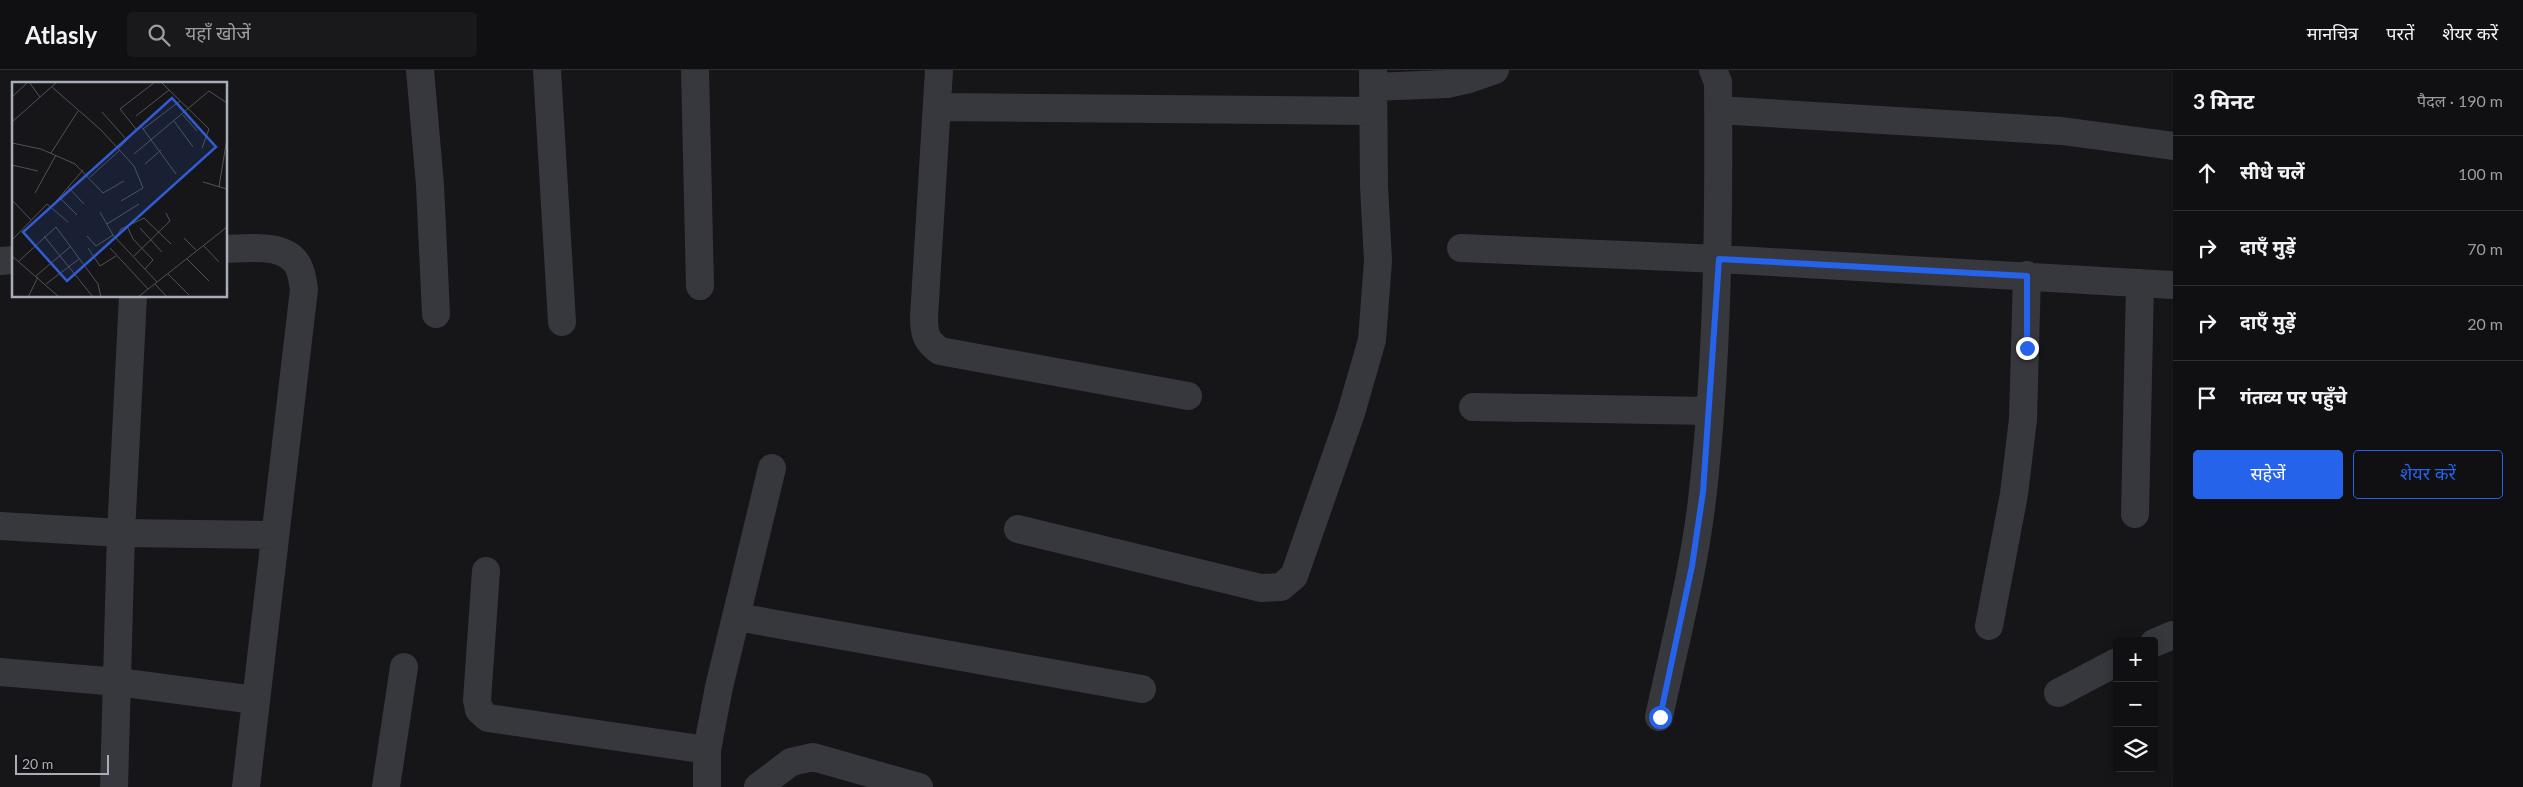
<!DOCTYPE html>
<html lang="hi">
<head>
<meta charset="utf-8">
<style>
  :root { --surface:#101012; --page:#19191b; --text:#f1f3f6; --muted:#9c9d9f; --line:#303032; --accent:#2563eb }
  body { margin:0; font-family:Lato,"Noto Sans Devanagari",sans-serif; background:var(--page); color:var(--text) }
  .controls { position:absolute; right:15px; bottom:15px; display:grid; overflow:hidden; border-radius:5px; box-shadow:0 2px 12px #0003 }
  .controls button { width:45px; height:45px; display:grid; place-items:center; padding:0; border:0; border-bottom:1px solid var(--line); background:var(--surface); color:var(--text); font:25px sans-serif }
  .scale { position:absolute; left:15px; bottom:12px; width:94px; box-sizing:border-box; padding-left:5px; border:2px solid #a8adb8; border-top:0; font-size:14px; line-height:18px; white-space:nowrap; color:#a8adb8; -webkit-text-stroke:4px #111113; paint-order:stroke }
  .stop { position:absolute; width:15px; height:15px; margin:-11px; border:4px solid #2563eb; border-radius:50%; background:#fff }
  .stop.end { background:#2563eb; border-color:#fff; box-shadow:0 1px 5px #0008 }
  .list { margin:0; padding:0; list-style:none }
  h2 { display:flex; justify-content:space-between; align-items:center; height:65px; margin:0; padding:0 20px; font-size:21px }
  h2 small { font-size:16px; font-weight:400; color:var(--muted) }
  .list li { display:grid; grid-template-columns:32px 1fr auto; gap:15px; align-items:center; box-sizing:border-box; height:75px; padding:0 20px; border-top:1px solid var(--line) }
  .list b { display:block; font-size:19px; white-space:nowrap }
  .list em { font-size:16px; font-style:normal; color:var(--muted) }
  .actions { display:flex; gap:10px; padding:15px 20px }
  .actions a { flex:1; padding:11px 0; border:1px solid var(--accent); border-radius:5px; text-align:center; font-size:18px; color:var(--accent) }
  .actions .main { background:var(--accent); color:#fff }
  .icon { flex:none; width:28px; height:28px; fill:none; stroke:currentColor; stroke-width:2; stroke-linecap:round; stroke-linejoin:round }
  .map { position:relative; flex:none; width:2173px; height:717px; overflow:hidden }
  header { display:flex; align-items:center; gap:30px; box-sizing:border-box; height:70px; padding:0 25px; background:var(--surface); border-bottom:1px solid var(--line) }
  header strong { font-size:24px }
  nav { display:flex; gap:28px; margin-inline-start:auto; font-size:18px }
  .search { width:350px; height:45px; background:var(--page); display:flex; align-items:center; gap:12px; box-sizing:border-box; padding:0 18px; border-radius:5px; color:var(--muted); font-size:19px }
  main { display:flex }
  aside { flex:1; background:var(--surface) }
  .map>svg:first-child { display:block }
</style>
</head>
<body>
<header>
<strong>Atlasly</strong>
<div class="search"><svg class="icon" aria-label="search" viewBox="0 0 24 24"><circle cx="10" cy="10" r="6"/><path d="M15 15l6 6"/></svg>यहाँ खोजें</div>
<nav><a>मानचित्र</a><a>परतें</a><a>शेयर करें</a></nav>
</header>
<main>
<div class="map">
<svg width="2173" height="717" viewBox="0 0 2173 717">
  <rect width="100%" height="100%" fill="#161618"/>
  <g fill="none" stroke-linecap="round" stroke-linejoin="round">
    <path stroke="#37383d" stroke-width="28" d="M 420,0 L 430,115 L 436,244
      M 547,0 L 562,252
      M 695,0 L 700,216
      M 939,0 L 924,247 C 924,264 926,271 940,281 L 1188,326
      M 1373,17 L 1447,14 L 1469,9 L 1495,0
      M 938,37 L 1373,41
      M 1718,40 L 2062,61 L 2173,76
      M 1461,178 L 1719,189 L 2173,215
      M 226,179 C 249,178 290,172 300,200 C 302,206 303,213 304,219 L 246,717
      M 0,191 L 14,190
      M 1473,337 L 1710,341
      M 2135,444 L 2140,213
      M 0,456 L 121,463 L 274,465
      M 1018,459 L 1261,518 L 1281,517 L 1294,506 L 1351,343 L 1372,270 L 1378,191 L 1374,116 L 1373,0
      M 486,501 L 477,630 L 479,640 L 488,648 L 707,680
      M 737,547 L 1142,619
      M 1989,556 L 2014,424 L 2023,349 L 2027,205
      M 2154,573 L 2173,565
      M 0,602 L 118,612 L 255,630
      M 2058,623 L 2117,592
      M 1659,647 C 1675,572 1695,497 1703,421 C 1718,285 1719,149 1718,12 L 1713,0
      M 114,717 L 121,463 L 133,226
      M 386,717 L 404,597
      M 707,717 L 707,680 L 719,617 L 772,398
      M 758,717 L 791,692 L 813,687 L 919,717"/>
  </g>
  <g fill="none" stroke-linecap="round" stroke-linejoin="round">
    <path stroke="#2563eb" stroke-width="6" d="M 1660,647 L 1692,496 L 1703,422 L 1719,189 L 2027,206 L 2027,278"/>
  </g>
  <g transform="translate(12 12)">
    <rect width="215" height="215" fill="#161618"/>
    <path fill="none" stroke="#505258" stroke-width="1" d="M 17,0 L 28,15M 149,0 L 197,47 L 190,66M 40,5 L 89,48 L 122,84 L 131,106 L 109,119M 0,15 L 16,0M 90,30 L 114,57M 171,33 L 185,49M 124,34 L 157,8M 162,39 L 181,65M 0,40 L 45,0M 124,47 L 108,27 L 143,0M 131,47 L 168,19M 0,61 L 29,67 L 63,82 L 91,111 L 112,99M 106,67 L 129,44 L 164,92M 39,71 L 66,29M 122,72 L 197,9 L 215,21M 133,82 L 149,68M 0,83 L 26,89M 78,95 L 108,68M 191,100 L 215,107M 56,105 L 72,122M 207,105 L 215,56M 23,111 L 44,73M 47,115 L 65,133M 0,118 L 19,138M 40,124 L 71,88M 88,130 L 101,153 L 145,200M 95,142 L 127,122M 115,144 L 121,157 L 141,178 L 133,187M 128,146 L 150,170M 32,154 L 81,215M 75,154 L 84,164 L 101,153M 104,156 L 109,147 L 132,136 L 159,162M 172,156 L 184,168M 0,158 L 35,122 L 56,140M 191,163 L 207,180M 76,166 L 88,184 L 104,174M 98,166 L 136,207M 0,174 L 47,215M 122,174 L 158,139 L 154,131M 175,177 L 197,199M 6,180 L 44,145 L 86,202 L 89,215M 156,192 L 177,213M 24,194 L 58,165M 34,202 L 67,177M 143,202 L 155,215M 16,215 L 26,195M 126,215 L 215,145"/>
    <path fill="#325cd3" fill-opacity="0.15" stroke="#325cd3" stroke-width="2.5" d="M 160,16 L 204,65 L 55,199 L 11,150 Z"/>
    <rect width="215" height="215" fill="none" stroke="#a8adb8" stroke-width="2.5"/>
  </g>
</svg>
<div class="controls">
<button>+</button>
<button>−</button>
<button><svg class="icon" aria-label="layers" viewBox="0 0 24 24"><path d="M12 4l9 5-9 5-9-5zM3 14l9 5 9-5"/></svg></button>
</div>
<div class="scale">20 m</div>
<div class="stop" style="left:1660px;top:647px"></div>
<div class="stop end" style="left:2027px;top:278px"></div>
</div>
<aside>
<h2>3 मिनट<small>पैदल · 190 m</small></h2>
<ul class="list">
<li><svg class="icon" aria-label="ahead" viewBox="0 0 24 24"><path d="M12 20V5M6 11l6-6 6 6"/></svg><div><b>सीधे चलें</b></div><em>100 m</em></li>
<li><svg class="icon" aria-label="right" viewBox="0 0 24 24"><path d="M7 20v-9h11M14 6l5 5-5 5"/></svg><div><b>दाएँ मुड़ें</b></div><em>70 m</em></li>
<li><svg class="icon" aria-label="right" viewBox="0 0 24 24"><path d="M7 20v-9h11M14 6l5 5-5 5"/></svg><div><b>दाएँ मुड़ें</b></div><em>20 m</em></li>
<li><svg class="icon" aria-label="arrive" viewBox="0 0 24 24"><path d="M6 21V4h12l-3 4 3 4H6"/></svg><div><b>गंतव्य पर पहुँचे</b></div></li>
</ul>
<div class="actions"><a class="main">सहेजें</a><a>शेयर करें</a></div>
</aside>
</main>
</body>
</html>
